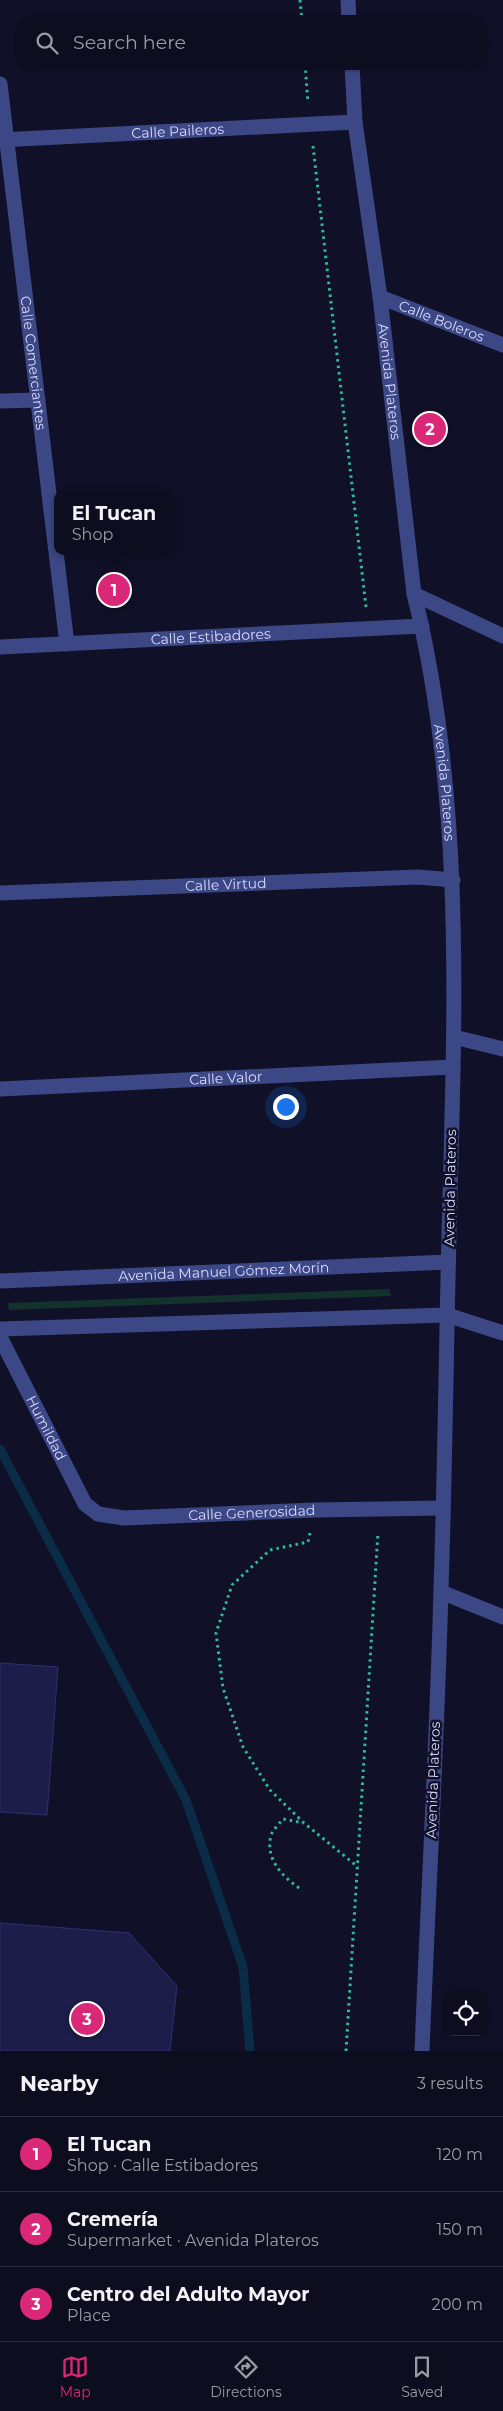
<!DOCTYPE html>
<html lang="en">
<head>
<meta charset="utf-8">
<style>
  :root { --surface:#0c0d1e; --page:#1a1b2b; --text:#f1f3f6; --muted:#9a9ca4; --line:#2c2d3c; --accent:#db2777 }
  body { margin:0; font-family:Montserrat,sans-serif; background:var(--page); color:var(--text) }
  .controls { position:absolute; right:15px; bottom:15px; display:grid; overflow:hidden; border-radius:10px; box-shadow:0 1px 4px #0004 }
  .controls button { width:45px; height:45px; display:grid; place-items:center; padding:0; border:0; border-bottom:1px solid var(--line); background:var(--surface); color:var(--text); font:25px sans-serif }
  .you { position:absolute; left:285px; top:1106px; width:18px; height:18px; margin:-12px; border:4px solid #fff; border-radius:50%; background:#1a73e8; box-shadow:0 0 0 8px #1a73e833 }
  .badge { display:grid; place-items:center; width:32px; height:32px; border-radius:50%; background:var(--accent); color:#fff; font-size:16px; font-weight:700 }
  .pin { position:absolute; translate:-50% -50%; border:2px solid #fff; box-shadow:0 1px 5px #0006 }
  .popup { position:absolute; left:54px; top:490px; width:120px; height:65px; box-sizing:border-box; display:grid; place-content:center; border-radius:10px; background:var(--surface); filter:drop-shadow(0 1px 4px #0005); font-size:16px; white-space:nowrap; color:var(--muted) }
  .popup b { font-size:19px; color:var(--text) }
  .popup::after { content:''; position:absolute; left:50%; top:100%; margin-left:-10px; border:10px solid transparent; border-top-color:var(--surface) }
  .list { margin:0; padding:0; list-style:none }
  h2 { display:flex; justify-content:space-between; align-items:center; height:65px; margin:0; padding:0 20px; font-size:21px }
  h2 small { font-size:16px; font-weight:400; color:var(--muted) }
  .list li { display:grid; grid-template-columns:32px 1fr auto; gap:15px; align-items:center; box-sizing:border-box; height:75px; padding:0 20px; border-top:1px solid var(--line) }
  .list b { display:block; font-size:19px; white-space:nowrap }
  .list p { margin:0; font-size:16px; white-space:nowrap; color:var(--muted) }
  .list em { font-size:16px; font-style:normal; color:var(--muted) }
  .icon { flex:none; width:28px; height:28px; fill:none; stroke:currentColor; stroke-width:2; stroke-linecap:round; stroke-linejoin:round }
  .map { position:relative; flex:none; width:503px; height:2051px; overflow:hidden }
  .search { position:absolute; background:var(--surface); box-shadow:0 1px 4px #0004; left:15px; right:15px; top:15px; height:55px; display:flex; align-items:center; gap:12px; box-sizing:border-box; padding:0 18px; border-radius:20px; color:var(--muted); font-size:19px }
  .sheet { height:290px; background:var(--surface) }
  nav { display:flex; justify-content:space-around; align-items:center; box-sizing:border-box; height:70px; border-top:1px solid var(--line); background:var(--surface); font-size:14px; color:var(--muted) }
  nav a { display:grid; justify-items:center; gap:2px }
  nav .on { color:var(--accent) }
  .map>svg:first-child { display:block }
</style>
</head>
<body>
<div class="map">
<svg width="503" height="2051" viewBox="0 0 503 2051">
  <rect width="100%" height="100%" fill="#101128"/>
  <path fill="#13322b" d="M 389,1289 L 391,1296 L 9,1310 L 8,1303 Z"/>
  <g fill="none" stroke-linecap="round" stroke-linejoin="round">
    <path stroke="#0b2c46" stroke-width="9" d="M 0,1449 L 186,1800 L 243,1967 L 250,2051"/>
  </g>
  <path fill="#1d1d49" stroke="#302f74" d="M 0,1663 L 58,1667 L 47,1815 L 0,1812 Z
    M 0,1923 L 129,1933 L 177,1986 L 170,2051 L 0,2051 Z"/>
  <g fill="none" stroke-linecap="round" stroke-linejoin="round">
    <path stroke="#32b997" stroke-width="3" stroke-dasharray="2.5 4" stroke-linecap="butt" d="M 300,0 L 302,21
      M 305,64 L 308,103
      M 313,146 L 366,607
      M 310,1533 L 308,1542 L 270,1550 L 232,1585 L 216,1633 L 223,1688 L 243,1747 L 270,1790 L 304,1823 L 358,1867
      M 299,1888 C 282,1876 265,1859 271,1835 C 273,1830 279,1824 283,1819 L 304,1823
      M 346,2051 L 378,1532"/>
    <g stroke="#3c4786" stroke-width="15">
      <path d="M 348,0 L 349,21"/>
      <path id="s1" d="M 352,64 L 355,122 L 380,297 L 414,594 C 466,803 454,1023 449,1237 C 446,1354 445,1471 441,1589 C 437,1743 428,1897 422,2051"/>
      <path id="s2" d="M 0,84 L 67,644"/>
      <path id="s3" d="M 0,140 L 355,122"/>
      <path id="s4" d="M 380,297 L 503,345"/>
      <path d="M 0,401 L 38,400"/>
      <path d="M 414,594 L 503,636"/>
      <path id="s5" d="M 0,647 L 422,626"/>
      <path id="s6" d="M 0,893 L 418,877 L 453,880"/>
      <path d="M 454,1037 L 503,1049"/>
      <path id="s7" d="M 0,1089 L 453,1067"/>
      <path id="s8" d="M 0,1281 L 448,1262"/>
      <path d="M 0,1329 L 447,1315 L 503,1333"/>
      <path id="s9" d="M 0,1337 L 85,1504 L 98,1514 L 124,1518 L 314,1510 L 443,1508"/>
      <path d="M 441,1592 L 503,1617"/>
    </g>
  </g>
  <g text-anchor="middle" stroke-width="5" stroke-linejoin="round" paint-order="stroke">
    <g font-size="14" fill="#d8dbfe" stroke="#101128">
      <text dy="5" stroke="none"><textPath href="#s3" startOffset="178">Calle Paileros</textPath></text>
      <text dy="5" stroke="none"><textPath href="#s4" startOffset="66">Calle Boleros</textPath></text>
      <text dy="5" stroke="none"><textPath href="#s2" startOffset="281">Calle Comerciantes</textPath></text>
      <text dy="5" stroke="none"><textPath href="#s1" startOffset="320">Avenida Plateros</textPath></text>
      <text dy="5" stroke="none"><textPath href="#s5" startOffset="211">Calle Estibadores</textPath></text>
      <text dy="5" stroke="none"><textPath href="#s1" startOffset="725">Avenida Plateros</textPath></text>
      <text dy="5" stroke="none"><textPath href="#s6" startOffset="226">Calle Virtud</textPath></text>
      <text dy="5" stroke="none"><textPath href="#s7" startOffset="226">Calle Valor</textPath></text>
      <text transform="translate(450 1188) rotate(-89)" y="5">Avenida Plateros</text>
      <text dy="5" stroke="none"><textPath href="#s8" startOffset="224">Avenida Manuel Gómez Morín</textPath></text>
      <text dy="5" stroke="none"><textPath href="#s9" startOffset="102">Humildad</textPath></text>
      <text dy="5" stroke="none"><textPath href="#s9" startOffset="358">Calle Generosidad</textPath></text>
      <text transform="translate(433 1780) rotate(-88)" y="5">Avenida Plateros</text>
    </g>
  </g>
</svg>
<div class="controls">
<button><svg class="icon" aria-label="locate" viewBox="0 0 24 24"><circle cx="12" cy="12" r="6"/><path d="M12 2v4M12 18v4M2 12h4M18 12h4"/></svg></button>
</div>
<div class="you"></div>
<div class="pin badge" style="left:114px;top:590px">1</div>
<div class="popup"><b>El Tucan</b>Shop</div>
<div class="pin badge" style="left:430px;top:429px">2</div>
<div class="pin badge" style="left:87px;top:2019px">3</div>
<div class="search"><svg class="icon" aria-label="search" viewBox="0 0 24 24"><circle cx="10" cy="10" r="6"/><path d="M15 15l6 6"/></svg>Search here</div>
</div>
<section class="sheet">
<h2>Nearby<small>3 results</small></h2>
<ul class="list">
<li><span class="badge">1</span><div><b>El Tucan</b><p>Shop · Calle Estibadores</p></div><em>120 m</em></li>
<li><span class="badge">2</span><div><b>Cremería</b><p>Supermarket · Avenida Plateros</p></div><em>150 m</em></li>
<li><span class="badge">3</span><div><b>Centro del Adulto Mayor</b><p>Place</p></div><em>200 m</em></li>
</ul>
</section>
<nav>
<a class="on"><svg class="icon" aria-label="map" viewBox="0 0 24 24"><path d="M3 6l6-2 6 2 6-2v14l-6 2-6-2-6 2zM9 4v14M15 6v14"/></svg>Map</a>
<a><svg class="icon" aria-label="directions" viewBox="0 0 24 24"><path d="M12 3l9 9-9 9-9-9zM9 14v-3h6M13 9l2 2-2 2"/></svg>Directions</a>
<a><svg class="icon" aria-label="saved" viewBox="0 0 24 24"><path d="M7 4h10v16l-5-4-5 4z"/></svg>Saved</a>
</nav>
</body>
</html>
